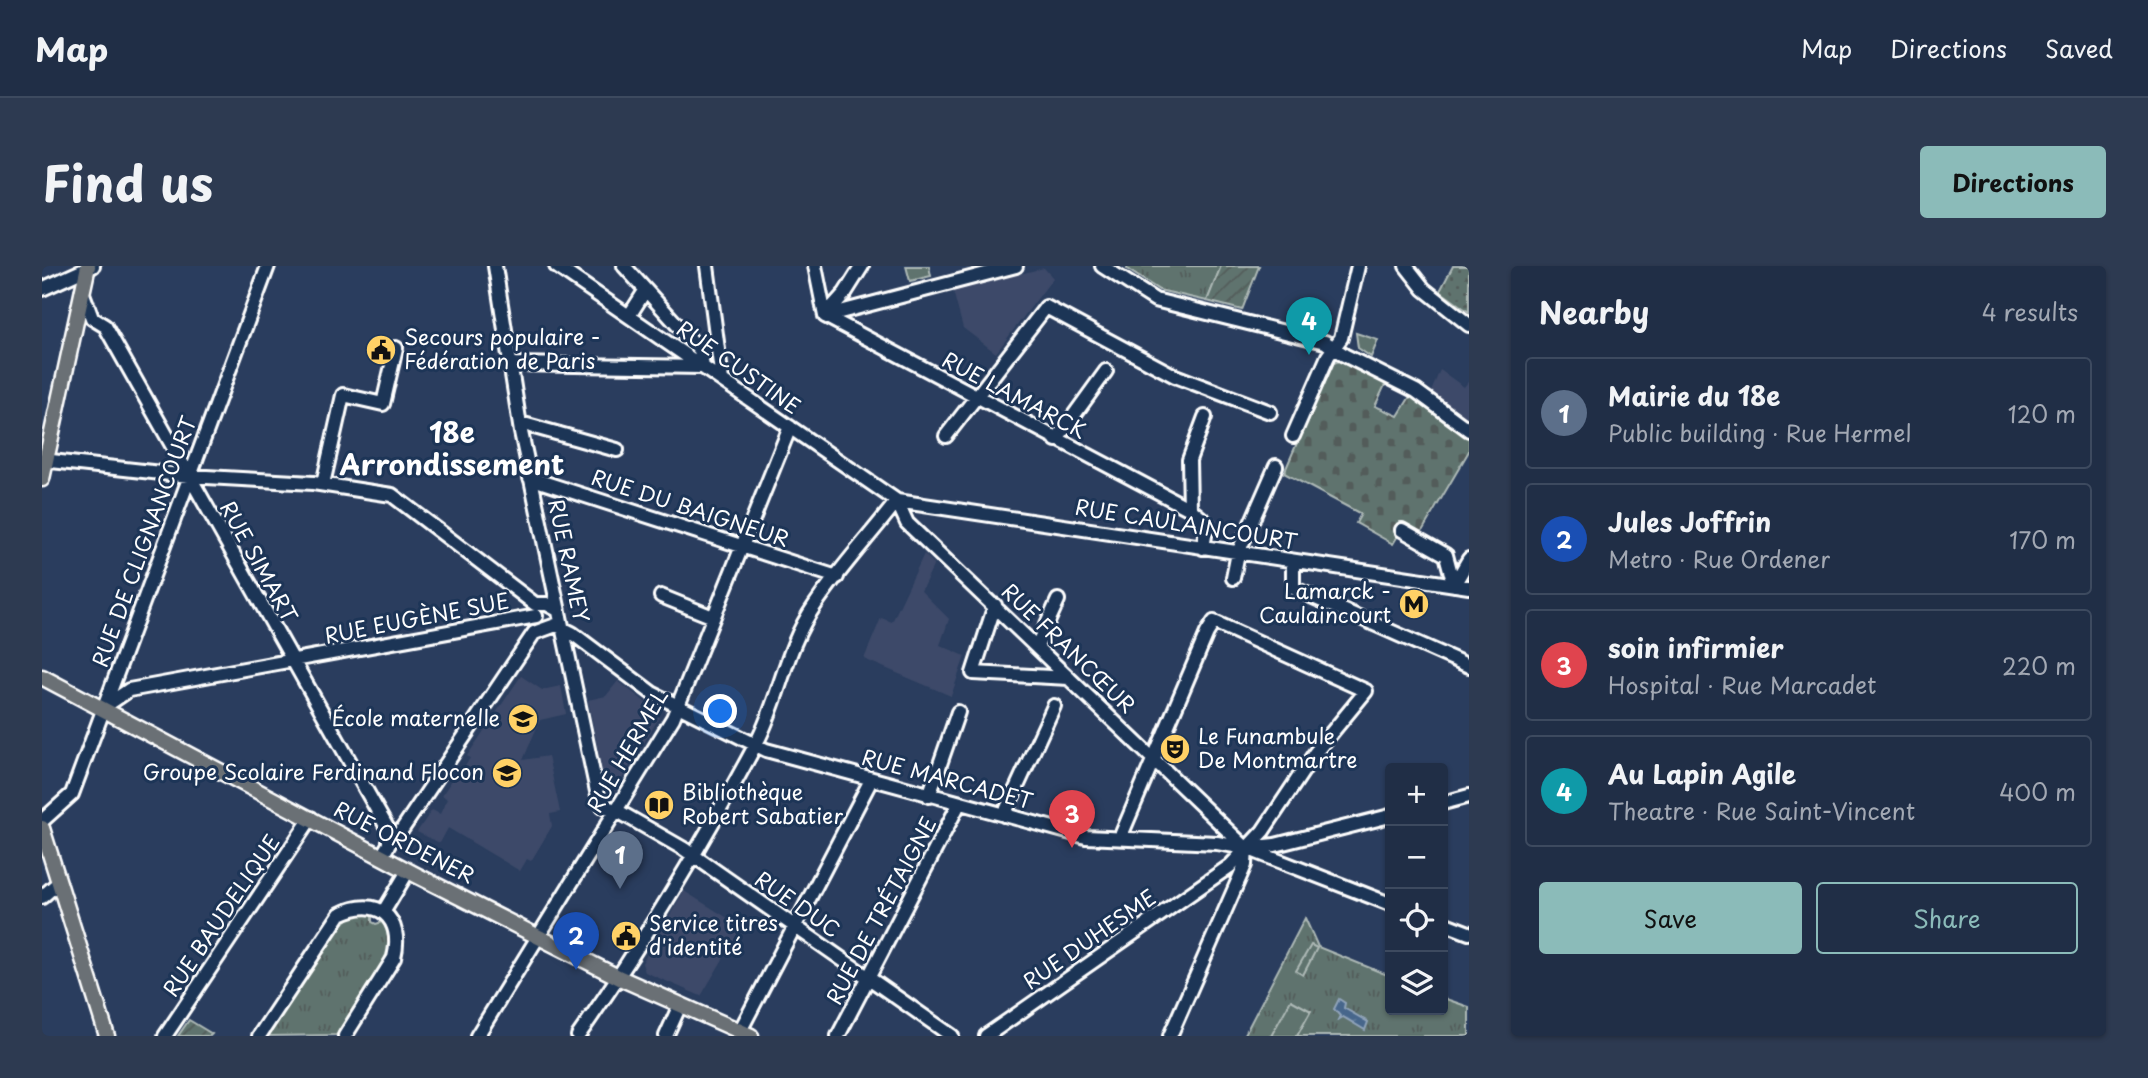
<!DOCTYPE html>
<html lang="en">
<head>
<meta charset="utf-8">
<style>
  :root { --surface:#202e46; --page:#2d3a51; --text:#f1f3f6; --muted:#a2a8b3; --line:#3d4a5f; --accent:#8bbbb9 }
  body { margin:0; font-family:"Playpen Sans",sans-serif; background:var(--page); color:var(--text) }
  .controls { position:absolute; right:21px; bottom:21px; display:grid; overflow:hidden; border-radius:7px; box-shadow:0 2px 5px #0004 }
  .controls button { width:63px; height:63px; display:grid; place-items:center; padding:0; border:0; border-bottom:2px solid var(--line); background:var(--surface); color:var(--text); font:35px sans-serif }
  .you { position:absolute; left:679px; top:446px; width:24px; height:24px; margin:-18px; border:5px solid #fff; border-radius:50%; background:#1a73e8; box-shadow:0 0 0 10px #1a73e833 }
  .badge { display:grid; place-items:center; width:46px; height:46px; border-radius:50%; background:var(--accent); color:#fff; font-size:23px; font-weight:700 }
  .pin { position:absolute; translate:-50% -58px; filter:drop-shadow(0 2px 4px #0008) }
  .pin::after { content:''; position:absolute; top:37px; width:24px; height:21px; background:inherit; clip-path:polygon(0 0,100% 0,50% 100%) }
  .list { margin:0; padding:0; list-style:none }
  h2 { display:flex; justify-content:space-between; align-items:center; height:91px; margin:0; padding:0 28px; font-size:30px }
  h2 small { font-size:23px; font-weight:400; color:var(--muted) }
  .list li { display:grid; grid-template-columns:46px 1fr auto; gap:21px; align-items:center; box-sizing:border-box; height:112px; margin:0 14px 14px; padding:0 14px; border:2px solid var(--line); border-radius:7px }
  .list b { display:block; font-size:26px; white-space:nowrap }
  .list p { margin:0; font-size:23px; white-space:nowrap; color:var(--muted) }
  .list em { font-size:23px; font-style:normal; color:var(--muted) }
  .actions { display:flex; gap:14px; padding:21px 28px }
  .actions a { flex:1; padding:16px 0; border:2px solid var(--accent); border-radius:7px; text-align:center; font-size:24px; color:var(--accent) }
  .actions .main { background:var(--accent); color:#111 }
  .icon { flex:none; width:38px; height:38px; fill:none; stroke:currentColor; stroke-width:2; stroke-linecap:round; stroke-linejoin:round }
  .map { position:relative; flex:none; width:1427px; height:770px; overflow:hidden; border-radius:7px }
  header { display:flex; align-items:center; gap:42px; box-sizing:border-box; height:98px; padding:0 35px; background:var(--surface); border-bottom:2px solid var(--line) }
  header strong { font-size:33px }
  nav { display:flex; gap:38px; margin-inline-start:auto; font-size:24px }
  .intro { display:flex; align-items:center; justify-content:space-between; box-sizing:border-box; height:168px; padding:0 42px }
  h1 { margin:0; font-size:49px }
  .button { padding:18px 32px; border-radius:7px; background:var(--accent); color:#111; font-size:24px; font-weight:700 }
  main { display:flex; gap:42px; padding:0 42px }
  aside { flex:1; background:var(--surface); border-radius:7px; box-shadow:0 2px 5px #0004 }
  .map>svg:first-child { display:block }
</style>
</head>
<body>
<header>
<strong>Map</strong>
<nav><a>Map</a><a>Directions</a><a>Saved</a></nav>
</header>
<div class="intro"><h1>Find us</h1><a class="button">Directions</a></div>
<main>
<div class="map">
<svg width="1427" height="770" viewBox="0 0 1427 770">
  <defs>
    <pattern id="grass-dots" width="8" height="8" patternUnits="userSpaceOnUse" patternTransform="scale(1.75)"><rect width="8" height="8" fill="#5e736e"/><path d="M2 2h.1M6 6h.1" fill="none" stroke="#535c5a" stroke-width="1.8" stroke-linecap="round"/></pattern>
    <pattern id="cemetery-stones" width="16" height="16" patternUnits="userSpaceOnUse" patternTransform="scale(1.75)"><rect width="16" height="16" fill="#5e736e"/><path d="M2 7V4a2 2 0 0 1 4 0v3zM10 15v-3a2 2 0 0 1 4 0v3z" fill="#535c5a"/></pattern>
    <pattern id="park-tufts" width="24" height="20" patternUnits="userSpaceOnUse" patternTransform="scale(1.75)"><rect width="24" height="20" fill="#5e736e"/><path d="M3 7l-1-3M5 7V3M7 7l1-3M15 17l-1-3M17 17v-4M19 17l1-3" fill="none" stroke="#535c5a"/></pattern>
    <pattern id="garden-furrows" width="10" height="10" patternUnits="userSpaceOnUse" patternTransform="scale(1.75)"><rect width="10" height="10" fill="#5e736e"/><path d="M-1 1l2-2M0 10L10 0M9 11l2-2" fill="none" stroke="#535c5a"/></pattern>
    <pattern id="water-ripples" width="26" height="14" patternUnits="userSpaceOnUse" patternTransform="scale(1.75)"><rect width="26" height="14" fill="#46668b"/><path d="M2 4q2-2 4 0t4 0M15 11q2-2 4 0t4 0" fill="none" stroke="#627d9c"/></pattern>
  </defs>
  <rect width="100%" height="100%" fill="#2a3d5e"/>
  <filter id="ink" filterUnits="userSpaceOnUse"><feTurbulence type="fractalNoise" baseFrequency=".0143" numOctaves="2"/><feDisplacementMap in="SourceGraphic" scale="14" xChannelSelector="R" yChannelSelector="G"/><feConvolveMatrix kernelMatrix="1 2 1 2 8 2 1 2 1" color-interpolation-filters="sRGB"/></filter>
  <g filter="url(#ink)">
    <path fill="#3e4a69" d="M 1002,2 L 1011,12 L 954,87 L 921,62 L 911,25 Z
      M 1398,104 L 1422,121 L 1427,115 L 1427,156 L 1389,126 Z
      M 882,288 L 892,298 L 879,325 L 907,353 L 898,379 L 923,390 L 909,430 L 822,393 L 839,352 L 850,356 Z
      M 479,410 L 500,424 L 519,420 L 524,448 L 498,454 L 481,494 L 506,490 L 518,546 L 508,548 L 510,560 L 489,595 L 485,593 L 478,605 L 406,562 L 398,577 L 375,566 L 390,544 L 398,548 L 405,533 L 400,529 L 414,508 L 418,509 L 428,492 L 425,490 Z
      M 576,415 L 616,446 L 617,452 L 572,526 L 564,524 L 546,434 L 564,430 Z
      M 642,625 L 700,661 L 659,730 L 603,706 L 600,697 Z"/>
    <path fill="url(#grass-dots)" stroke="#aeb9b6" stroke-width="2" d="M 1411,0 L 1427,0 L 1427,46 L 1398,25 Z"/>
    <path fill="url(#cemetery-stones)" stroke="#aeb9b6" stroke-width="2" d="M 1297,95 L 1344,117 L 1333,140 L 1356,150 L 1369,129 L 1427,172 L 1427,185 L 1379,267 L 1363,258 L 1351,278 L 1314,257 L 1319,248 L 1242,207 L 1289,98 Z"/>
    <path fill="url(#park-tufts)" stroke="#aeb9b6" stroke-width="2" d="M 1086,0 L 1179,0 L 1165,35 L 1117,24 L 1085,3 Z
      M 1314,67 L 1336,74 L 1329,91 L 1316,82 Z
      M 320,648 L 330,650 L 330,656 L 334,658 L 340,656 C 365,689 309,737 295,769 L 226,770 L 297,661 L 308,651 Z
      M 1263,652 L 1276,681 L 1348,710 L 1348,744 L 1401,744 L 1401,732 L 1427,741 L 1427,770 L 1202,770 Z"/>
    <path fill="url(#garden-furrows)" stroke="#aeb9b6" stroke-width="2" d="M 1179,0 L 1217,0 L 1200,44 L 1165,35 Z
      M 147,754 L 170,768 L 168,770 L 136,770 Z"/>
    <path fill="#5e736e" stroke="#aeb9b6" stroke-width="2" d="M 864,0 L 887,0 L 889,10 L 868,15 Z
      M 1269,679 L 1275,682 L 1261,709 L 1254,705 Z
      M 1249,734 L 1269,745 L 1255,770 L 1229,770 Z"/>
    <path fill="url(#water-ripples)" stroke="#90a3b9" stroke-width="2" d="M 1297,733 L 1303,737 L 1302,742 L 1326,756 L 1323,764 L 1301,751 L 1296,754 L 1298,750 L 1292,743 Z"/>
    <g fill="none" stroke-linecap="round" stroke-linejoin="round">
      <g stroke="#fff" stroke-width="18">
        <path id="minor" d="M 453,0 L 479,166 L 557,535 L 561,540 L 574,544 L 642,583 L 910,770
          M 514,0 L 855,235 L 1427,321
          M 665,0 L 680,114
          M 773,0 L 783,50 L 1148,243 L 1165,257 L 1161,282
          M 1060,0 L 1113,34 L 1283,76 L 1302,89 L 1374,125 L 1427,164
          M 1364,0 L 1382,23 L 1427,59
          M 0,23 L 51,0
          M 40,25 L 50,52 L 63,60 L 347,565 L 347,578 L 340,590
          M 785,47 L 803,27 L 820,0
          M 587,50 L 603,25
          M 783,50 L 974,0
          M 469,98 L 661,101 L 658,84 L 582,0
          M 478,157 L 575,184
          M 904,170 L 1004,41 L 1133,110 L 1228,146
          M 1251,170 L 1286,90 L 1299,72 L 1316,0
          M 1014,174 L 1064,105
          M 0,194 L 147,210 L 271,217 L 350,229 L 493,338 L 505,338 L 516,344
          M 488,212 L 795,311
          M 281,218 L 301,129 L 341,138 L 354,82
          M 855,235 L 865,257 L 1204,582 L 1233,579 L 1348,550
          M 1148,243 L 1147,194 L 1163,151
          M 1360,264 L 1404,289 L 1412,319
          M 1251,295 L 1251,322 L 1427,400
          M 1191,312 L 1196,287 L 1234,200
          M 1412,319 L 1427,293
          M 619,330 L 671,351
          M 953,339 L 931,407 L 1027,412
          M 995,380 L 1016,334
          M 65,439 L 87,424 L 494,350
          M 887,530 L 916,446
          M 1401,537 L 1427,530
          M 962,549 L 1012,440
          M 0,555 L 30,528 L 226,0
          M 348,572 L 357,568 L 492,367 L 514,359 L 530,367 L 610,427 L 724,484 L 1044,571 L 1175,577 L 1204,582 L 1348,638
          M 0,631 L 16,617
          M 342,645 L 366,605
          M 1401,657 L 1427,667
          M 698,765 L 829,514
          M 123,770 L 269,552
          M 217,770 L 298,648 C 336,629 362,652 352,692 L 303,770
          M 435,770 L 631,452 L 748,161
          M 536,770 C 602,676 661,577 715,476 C 738,432 743,382 773,339 C 797,303 828,270 855,235
          M 624,770 L 638,739
          M 796,770 L 917,538
          M 944,770 L 1188,600 L 1221,565 L 1273,487 L 1324,425 L 1172,356 L 1165,367 L 1078,572
          M 1128,770 L 1203,599 L 1204,582"/>
      </g>
      <g stroke="#fff" stroke-width="19">
        <path id="major" d="M 0,213 L 46,0
          M 0,411 L 374,609 L 578,712 L 709,770
          M 0,562 L 65,770"/>
      </g>
      <use href="#minor" stroke="#1d3557" stroke-width="12"/>
      <use href="#major" stroke="#6a7074" stroke-width="14"/>
    </g>
  </g>
  <defs>
    <g id="civic-disc" transform="scale(1.575)"><circle r="9.5" fill="#ffd166" stroke="#1d3557"/><path d="M-.6-6.5H3V-4.5H.6V-3L4-1V1h2V6H-6V1h2V-1L-.6-3ZM-1.2 2.5V6h2.4V2.5Z" fill="#111"/></g>
    <g id="metro-disc" transform="scale(1.575)"><circle r="9.5" fill="#ffd166" stroke="#1d3557"/><path d="M-5.5 5V-5H-3L0 0L3-5H5.5V5H3V-.5L0 4L-3-.5V5Z" fill="#111"/></g>
    <g id="school-disc" transform="scale(1.575)"><circle r="9.5" fill="#ffd166" stroke="#1d3557"/><path d="M0-5L7-2L0 1L-7-2ZM-4 1L0 2.5L4 1V4Q0 6-4 4Z" fill="#111"/></g>
    <g id="theatre-disc" transform="scale(1.575)"><circle r="9.5" fill="#ffd166" stroke="#1d3557"/><path d="M-5-5.5Q0-4 5-5.5V0Q5 5 0 6Q-5 5-5 0ZM-3.3-2.5H-1v1.5H-3.3ZM1-2.5H3.3v1.5H1ZM-2.8 1Q0 5.5 2.8 1Z" fill="#111"/></g>
    <g id="library-disc" transform="scale(1.575)"><circle r="9.5" fill="#ffd166" stroke="#1d3557"/><path d="M-6-4Q-3-5.5-.7-3.5V5Q-3 3-6 4ZM6-4Q3-5.5 .7-3.5V5Q3 3 6 4Z" fill="#111"/></g>
  </defs>
  <g fill-rule="evenodd">
    <use href="#civic-disc" x="339" y="84"/>
    <use href="#metro-disc" x="1372" y="338"/>
    <use href="#school-disc" x="481" y="453"/>
    <use href="#theatre-disc" x="1133" y="483"/>
    <use href="#school-disc" x="465" y="507"/>
    <use href="#library-disc" x="617" y="539"/>
    <use href="#civic-disc" x="584" y="670"/>
  </g>
  <g text-anchor="middle" stroke-width="6" stroke-linejoin="round" paint-order="stroke">
    <g font-size="21" fill="#fff" stroke="#1d3557" text-anchor="start">
      <text x="362" y="79">Secours populaire -<tspan x="362" dy="24">Fédération de Paris</tspan></text>
      <text x="1349" y="333" text-anchor="end">Lamarck -<tspan x="1349" dy="24">Caulaincourt</tspan></text>
      <text x="458" y="460" text-anchor="end">École maternelle</text>
      <text x="1156" y="478">Le Funambule<tspan x="1156" dy="24">De Montmartre</tspan></text>
      <text x="442" y="514" text-anchor="end">Groupe Scolaire Ferdinand Flocon</text>
      <text x="640" y="534">Bibliothèque<tspan x="640" dy="24">Robert Sabatier</tspan></text>
      <text x="607" y="665">Service titres<tspan x="607" dy="24">d'identité</tspan></text>
    </g>
    <g font-size="21" fill="#fff" stroke="#1d3557">
      <text transform="translate(696 102) rotate(35)" y="7">RUE CUSTINE</text>
      <text transform="translate(972 130) rotate(28)" y="7">RUE LAMARCK</text>
      <text transform="translate(648 243) rotate(18)" y="7">RUE DU BAIGNEUR</text>
      <text transform="translate(1144 259) rotate(9)" y="7">RUE CAULAINCOURT</text>
      <text transform="translate(103 276) rotate(-70)" y="7">RUE DE CLIGNANCOURT</text>
      <text transform="translate(526 295) rotate(78)" y="7">RUE RAMEY</text>
      <text transform="translate(216 296) rotate(61)" y="7">RUE SIMART</text>
      <text transform="translate(375 353) rotate(-11)" y="7">RUE EUGÈNE SUE</text>
      <text transform="translate(1026 383) rotate(44)" y="7">RUE FRANCŒUR</text>
      <text transform="translate(586 485) rotate(-60)" y="7">RUE HERMEL</text>
      <text transform="translate(905 514) rotate(15)" y="7">RUE MARCADET</text>
      <text transform="translate(362 577) rotate(27)" y="7">RUE ORDENER</text>
      <text transform="translate(755 639) rotate(35)" y="7">RUE DUC</text>
      <text transform="translate(840 645) rotate(-62)" y="7">RUE DE TRÉTAIGNE</text>
      <text transform="translate(180 650) rotate(-56)" y="7">RUE BAUDELIQUE</text>
      <text transform="translate(1048 674) rotate(-35)" y="7">RUE DUHESME</text>
    </g>
    <g font-size="28" font-weight="bold" fill="#fff" stroke="#1d3557">
      <text x="410" y="177">18e<tspan x="410" dy="32">Arrondissement</tspan></text>
    </g>
  </g>
</svg>
<div class="controls">
<button>+</button>
<button>−</button>
<button><svg class="icon" aria-label="locate" viewBox="0 0 24 24"><circle cx="12" cy="12" r="6"/><path d="M12 2v4M12 18v4M2 12h4M18 12h4"/></svg></button>
<button><svg class="icon" aria-label="layers" viewBox="0 0 24 24"><path d="M12 4l9 5-9 5-9-5zM3 14l9 5 9-5"/></svg></button>
</div>
<div class="you"></div>
<div class="pin badge" style="left:578px;top:623px;background:#5c6f8a">1</div>
<div class="pin badge" style="left:534px;top:704px;background:#1a4fb4">2</div>
<div class="pin badge" style="left:1030px;top:582px;background:#e0444e">3</div>
<div class="pin badge" style="left:1267px;top:89px;background:#0f9aa8">4</div>
</div>
<aside>
<h2>Nearby<small>4 results</small></h2>
<ul class="list">
<li><span class="badge" style="background:#5c6f8a">1</span><div><b>Mairie du 18e</b><p>Public building · Rue Hermel</p></div><em>120 m</em></li>
<li><span class="badge" style="background:#1a4fb4">2</span><div><b>Jules Joffrin</b><p>Metro · Rue Ordener</p></div><em>170 m</em></li>
<li><span class="badge" style="background:#e0444e">3</span><div><b>soin infirmier</b><p>Hospital · Rue Marcadet</p></div><em>220 m</em></li>
<li><span class="badge" style="background:#0f9aa8">4</span><div><b>Au Lapin Agile</b><p>Theatre · Rue Saint-Vincent</p></div><em>400 m</em></li>
</ul>
<div class="actions"><a class="main">Save</a><a>Share</a></div>
</aside>
</main>
</body>
</html>
